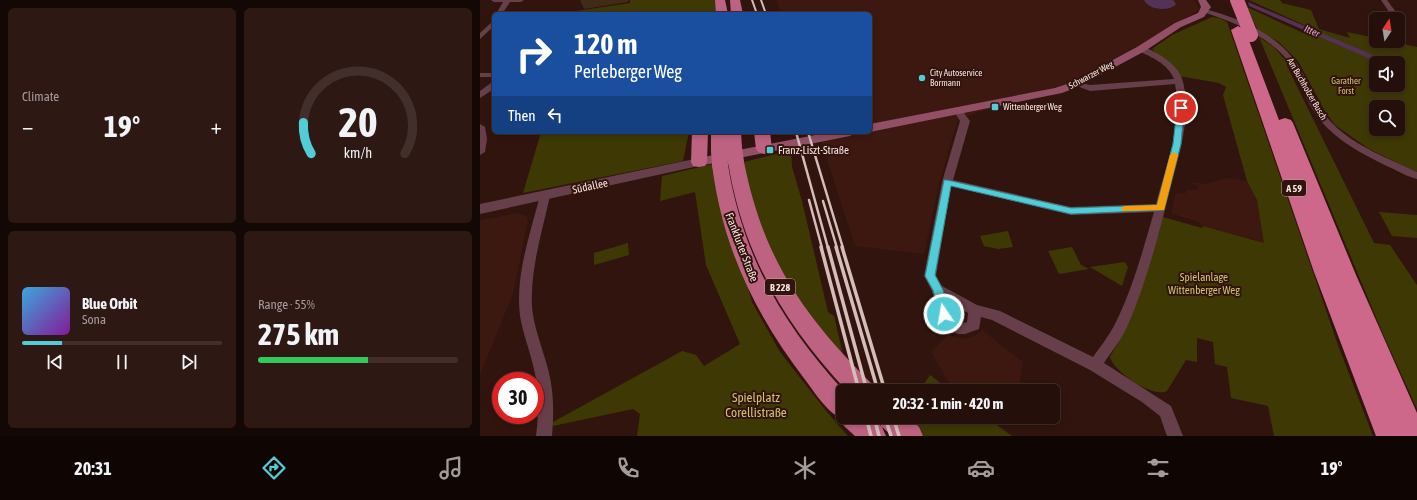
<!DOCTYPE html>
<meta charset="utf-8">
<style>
body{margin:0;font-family:"Asap Condensed",sans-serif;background:#2d1813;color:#f1f3f6;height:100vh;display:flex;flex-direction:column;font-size:15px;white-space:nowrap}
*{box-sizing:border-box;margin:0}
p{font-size:13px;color:#a39c9c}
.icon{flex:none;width:22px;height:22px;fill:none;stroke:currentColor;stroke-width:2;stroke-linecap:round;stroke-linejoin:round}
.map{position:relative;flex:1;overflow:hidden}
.side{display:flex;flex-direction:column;gap:8px;padding:8px;background:#140806;width:480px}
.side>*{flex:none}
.top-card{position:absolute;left:12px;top:12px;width:380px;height:122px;border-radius:6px;box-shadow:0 2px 6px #0003,0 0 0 1px #422f2b;background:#1a4fa0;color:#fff;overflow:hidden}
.needle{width:26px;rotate:12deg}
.fabs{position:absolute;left:889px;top:12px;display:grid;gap:8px}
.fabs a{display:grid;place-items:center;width:36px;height:36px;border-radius:6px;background:#250f0a;box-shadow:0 2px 6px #0003,0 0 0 1px #422f2b;font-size:20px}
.speed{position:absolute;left:12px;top:372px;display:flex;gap:8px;font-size:20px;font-weight:700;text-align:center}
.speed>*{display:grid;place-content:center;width:52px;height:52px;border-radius:50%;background:#250f0a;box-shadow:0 2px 6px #0003,0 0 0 1px #422f2b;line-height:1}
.speed .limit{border:6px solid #d22;background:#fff;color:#111}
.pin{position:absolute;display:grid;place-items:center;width:34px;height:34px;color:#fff;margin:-17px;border:2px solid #fff;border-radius:50%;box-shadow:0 1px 4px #0007}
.me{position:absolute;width:44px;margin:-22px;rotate:348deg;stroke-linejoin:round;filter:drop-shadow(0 0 3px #0008)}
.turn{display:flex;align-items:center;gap:14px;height:84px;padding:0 16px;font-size:18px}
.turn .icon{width:52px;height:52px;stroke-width:2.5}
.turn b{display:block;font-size:28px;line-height:34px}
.then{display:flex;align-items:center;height:38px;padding:0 16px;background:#0003;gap:8px;font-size:15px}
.big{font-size:30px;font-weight:700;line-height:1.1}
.side .tile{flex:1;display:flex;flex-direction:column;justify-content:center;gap:6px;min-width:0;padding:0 14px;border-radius:6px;background:#2d1813}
.side .dial{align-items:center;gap:0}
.dial svg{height:104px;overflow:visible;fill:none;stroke:#422f2b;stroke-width:7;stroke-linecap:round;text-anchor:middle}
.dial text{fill:#f1f3f6;stroke:none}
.song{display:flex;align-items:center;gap:12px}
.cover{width:48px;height:48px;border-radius:6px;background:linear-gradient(135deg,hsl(200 70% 55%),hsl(290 70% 35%))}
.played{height:4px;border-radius:2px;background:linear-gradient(90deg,#52ccd6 20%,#422f2b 20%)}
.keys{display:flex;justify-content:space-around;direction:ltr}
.heat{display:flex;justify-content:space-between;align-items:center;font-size:22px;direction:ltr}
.charge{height:6px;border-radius:3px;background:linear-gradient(90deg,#34c759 55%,#422f2b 0)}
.side .tiles{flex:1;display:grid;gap:8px;grid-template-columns:repeat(2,1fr)}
.trip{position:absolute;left:356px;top:384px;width:224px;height:40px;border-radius:6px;background:#250f0a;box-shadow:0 2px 6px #0003,0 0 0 1px #422f2b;font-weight:700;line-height:40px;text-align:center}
.tab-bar{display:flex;height:64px;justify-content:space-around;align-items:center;background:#0f0604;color:#a39c9c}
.tab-bar .icon{width:28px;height:28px}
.tab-bar .on{color:#52ccd6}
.tab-bar b{font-size:18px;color:#f1f3f6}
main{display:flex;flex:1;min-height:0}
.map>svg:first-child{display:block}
.built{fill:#3c1810}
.green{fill:#3e3805;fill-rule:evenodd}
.water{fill:#543255}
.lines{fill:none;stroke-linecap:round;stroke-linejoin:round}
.minor{fill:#673f4b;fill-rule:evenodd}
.tertiary{fill:#673f4b;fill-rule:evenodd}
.secondary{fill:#915065;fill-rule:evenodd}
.trunk{fill:#be6282;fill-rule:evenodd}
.motorway{fill:#cd688a;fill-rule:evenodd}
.rail-far2{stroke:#d5beb9;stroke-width:2}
.rail-far1{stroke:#d5beb9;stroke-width:2.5}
.rail{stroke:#d5beb9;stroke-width:3.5}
.trunk-bridge{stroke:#be6282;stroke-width:16}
.motorway-bridge{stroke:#cd688a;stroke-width:14}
.shaded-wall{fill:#422a19}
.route{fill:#52ccd6;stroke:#35858b}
.slow{fill:#f59e0b}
.poi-dot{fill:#52ccd6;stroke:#31140e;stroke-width:1.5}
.labels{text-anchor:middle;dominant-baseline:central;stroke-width:4;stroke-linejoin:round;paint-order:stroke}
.far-poi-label{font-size:9px;fill:#fae5e0;stroke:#31140e;text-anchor:start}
.far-street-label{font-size:9px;fill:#fae5e0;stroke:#31140e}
.far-park-label{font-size:9px;fill:#cec372;stroke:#31140e}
.far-water-label{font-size:10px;font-style:italic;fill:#e3a8e3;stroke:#31140e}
.shield{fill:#31140e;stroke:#bea6a1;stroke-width:1}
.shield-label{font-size:10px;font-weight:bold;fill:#fae5e0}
.poi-label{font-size:11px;fill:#fae5e0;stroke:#31140e;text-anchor:start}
.street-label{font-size:11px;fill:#fae5e0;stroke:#31140e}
.park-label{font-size:11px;fill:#cec372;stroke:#31140e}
.near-park-label{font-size:13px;fill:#cec372;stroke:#31140e}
</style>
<main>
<section class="side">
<div class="tiles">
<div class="tile"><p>Climate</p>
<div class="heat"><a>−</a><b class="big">19°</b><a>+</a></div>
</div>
<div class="tile dial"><svg viewBox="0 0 100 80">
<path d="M14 69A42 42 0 1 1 86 69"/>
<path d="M14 69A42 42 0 0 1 8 45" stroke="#52ccd6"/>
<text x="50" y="56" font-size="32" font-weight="700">20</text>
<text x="50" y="72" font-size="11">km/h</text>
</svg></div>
<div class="tile">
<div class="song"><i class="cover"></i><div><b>Blue Orbit</b><p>Sona</p></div></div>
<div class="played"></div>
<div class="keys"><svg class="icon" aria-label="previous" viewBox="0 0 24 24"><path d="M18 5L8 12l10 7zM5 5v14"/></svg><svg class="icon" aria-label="pause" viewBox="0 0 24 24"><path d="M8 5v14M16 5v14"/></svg><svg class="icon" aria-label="next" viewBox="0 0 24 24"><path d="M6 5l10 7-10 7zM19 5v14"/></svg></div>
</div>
<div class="tile"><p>Range · 55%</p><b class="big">275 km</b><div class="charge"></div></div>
</div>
</section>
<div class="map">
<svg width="937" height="436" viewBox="0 0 937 436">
<rect width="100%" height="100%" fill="#31140e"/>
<path class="built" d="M296 0H714L720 9 658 48 584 86 478 119 460 181 444 254 375 246 338 132H390V14H302Z
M748 178 767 181 777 200 785 243 723 226 716 221 693 214 691 212 696 193 703 194 706 193V190L718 189V185L711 184 712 182 725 184Z
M38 213 46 216 48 221 33 294 0 375V220Z
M502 330 543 362 539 388 536 391H474L451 352 468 335 483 339 493 337Z"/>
<path class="green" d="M150 0H236L237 14H96V11L150 3Z
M769 0H800L802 3 831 10 839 29 870 38 867 32 896 38V41H910L937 47V172L889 149 855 125 846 113 818 61 799 42 778 31 767 7 823 33 835 30ZM896 63H918V85H896ZM896 107H918V129H896Z
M732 17 739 18 747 22 858 345 893 436H794L788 406 751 398 747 367 735 364 733 342 717 338V362L706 360 687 391C672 398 634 372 630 357 657 312 669 267 683 217L722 228 723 226 784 243 777 200 767 181 743 95 746 87 739 83 699 76 672 49 692 35Z
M779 37 794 47 807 62V66L894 243 910 245 937 285V409L903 334Z
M61 132H209L203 161 43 193Z
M311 150 312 167 322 201 348 312 354 316 364 359C326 318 291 263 273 210 268 195 266 177 264 162Z
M233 164 272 302 300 352 347 412 368 436H157L160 414 153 409 73 426V422L202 351 216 355 224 366 260 344 226 265 215 192 180 201 182 176Z
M899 212 937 215V238L912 236Z
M528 231 533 247 518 249 504 246 500 236Z
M148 243 149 255 114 265V253Z
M592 247 601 265 609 269 579 274 568 251Z
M645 262 648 267 642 286 610 267Z
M450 375 471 391H439Z
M425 417H506L532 436H444Z"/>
<path class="water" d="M664 0H693L696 4C690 12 668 10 664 0Z
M768 2 912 63H900L886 57 769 6Z"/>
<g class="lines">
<path class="minor" d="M11 0H44L41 2H30L22 14H16L23 2H14Z
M901 0H907L921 19 920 20 914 19Z
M725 9C762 19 803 36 822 72 832 90 838 109 853 124 876 147 908 158 937 172V179C928 177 918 171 909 167 878 152 847 136 830 105 821 88 816 68 802 54 781 33 751 21 723 12L722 11Z
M14 20V26L0 39V33Z
M658 47C666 46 677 53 683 57 692 63 701 72 703 82 712 117 699 153 691 186 679 233 667 282 647 327 641 340 632 351 624 363L691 406 703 436H687L680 416 662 402 610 370 512 320 501 317 499 329 485 334H478L468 329 458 312 452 291 444 276 462 182 480 121 474 111 475 109H481L490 121 473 180 591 207 676 204C686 166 703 124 695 84L610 91 592 84 596 82 610 85 694 79C688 64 672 57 658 51ZM471 186 591 215 674 212C663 250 652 291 634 326 628 337 620 347 613 357L520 311 497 305 462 286 456 276ZM467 301 488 313 487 322C474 326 470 311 467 301Z
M0 73H14V77H0Z
M11 83H14V89L0 98V91Z
M0 124 5 127 7 139 5 152 0 155Z
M65 192 70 196C62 232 50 270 52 307 54 329 63 349 68 369 74 391 74 413 72 436H56C59 413 59 391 54 369 50 351 43 334 40 316 35 276 50 234 60 196Z"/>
<path class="tertiary" d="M219 158 223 159 225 162 223 165 0 214V204Z"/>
<path class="secondary" d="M718 0H726L731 7 724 17 701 27 665 51 598 87 582 93 390 132V124L575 88 590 83 657 47 695 23 718 13 721 7Z
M350 132H376L370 136 219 166 214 165 212 162 214 159 219 158Z"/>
<path class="trunk" d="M235 0H245L248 14H236Z
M250 0H260L263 14H251Z
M212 132H228L227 162 225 166 219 167 213 166 211 162Z
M231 132H261L262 148 260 151 254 153 247 149 245 155 239 156 233 155 231 151Z
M274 132H290L292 149 290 152 284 154 278 152 276 149Z
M256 157 262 158 264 162C283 258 323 315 391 383L395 391H367C304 324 263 254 248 162L250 158Z
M240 160 246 161 248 165C263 257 302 323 364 391H363V417H391L402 427 406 436H375L364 426 361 418C347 412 335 393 326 381 275 314 243 249 232 165L234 161Z
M398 417H428L439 427 443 436H412L401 426Z"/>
<path class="motorway" d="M758 26 765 30 799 120 805 118 811 120 813 123 876 275 937 413V436H896L834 272 751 30Z"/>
<path class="rail-far2" d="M272 0 277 14
M281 0 286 14"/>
<path class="rail-far1" d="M316 132 348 248
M328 132 363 248
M329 200 342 248
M343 201 357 248"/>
<path class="rail" d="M341 247 379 391
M348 247 387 391
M356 247 398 391
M362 247 405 391
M386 417 391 436
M394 417 399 436
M405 417 411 436
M413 417 419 436"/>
<path class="trunk-bridge" d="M254 148 256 162
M239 151 240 165"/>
<path class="motorway-bridge" d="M757 0 771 35"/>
</g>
<path class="shaded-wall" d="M100 0H149L148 2 104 9Z"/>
<path class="route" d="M701 105 704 108 701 144 684 210 591 214 471 186 455 275 463 290 469 314 467 317H460L453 290 445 276 464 180H467L591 208 677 205 693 144 697 108Z"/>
<path class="slow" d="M694 152 698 155 684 210 642 211V207L645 206 677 205 690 155Z"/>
<g class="poi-dot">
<circle cx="442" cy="78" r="4"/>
<rect x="511" y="103" width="8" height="8" rx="2"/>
<rect x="286" y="146" width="8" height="8" rx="2"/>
</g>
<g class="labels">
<g class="far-poi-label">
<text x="450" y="73">City Autoservice<tspan x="450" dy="10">Bormann</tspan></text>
<text x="523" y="107">Wittenberger Weg</text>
</g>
<g class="far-street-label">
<text transform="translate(611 75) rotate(-28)">Schwarzer Weg</text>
<text transform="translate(827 89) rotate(60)">Am Buchholzer Busch</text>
</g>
<g class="far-park-label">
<text x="866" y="81">Garather<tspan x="866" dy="10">Forst</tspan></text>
</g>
<g class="far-water-label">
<text transform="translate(832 31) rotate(24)">Itter</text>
</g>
<g class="shield">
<rect x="802" y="180" width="24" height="16" rx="3"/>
<rect x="285" y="279" width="30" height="16" rx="3"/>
</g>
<g class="shield-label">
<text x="814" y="188">A 59</text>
<text x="300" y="287">B 228</text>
</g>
<g class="poi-label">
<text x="298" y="150">Franz-Liszt-Straße</text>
</g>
<g class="street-label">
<text transform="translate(110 186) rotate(-12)">Südallee</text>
<text transform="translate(262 247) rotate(69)">Frankfurter Straße</text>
</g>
<g class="park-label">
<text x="724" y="277">Spielanlage<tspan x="724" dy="13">Wittenberger Weg</tspan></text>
</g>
<g class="near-park-label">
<text x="276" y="397">Spielplatz<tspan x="276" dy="15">Corellistraße</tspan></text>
</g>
</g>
</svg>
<div class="fabs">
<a><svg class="needle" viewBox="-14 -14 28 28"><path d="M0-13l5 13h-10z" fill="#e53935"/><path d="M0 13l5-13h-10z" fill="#a39c9c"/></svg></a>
<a><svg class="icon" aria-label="sound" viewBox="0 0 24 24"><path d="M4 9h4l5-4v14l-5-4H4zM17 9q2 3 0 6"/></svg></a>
<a><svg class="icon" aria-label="search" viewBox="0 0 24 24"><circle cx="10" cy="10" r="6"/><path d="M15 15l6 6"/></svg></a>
</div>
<div class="speed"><div class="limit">30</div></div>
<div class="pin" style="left:701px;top:108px;background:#d93025"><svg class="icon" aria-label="arrive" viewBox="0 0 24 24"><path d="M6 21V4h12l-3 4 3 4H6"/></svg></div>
<svg class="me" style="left:464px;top:314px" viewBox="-20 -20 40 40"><circle r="17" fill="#52ccd6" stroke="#fff" stroke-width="3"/><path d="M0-11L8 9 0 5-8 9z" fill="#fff"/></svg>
<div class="trip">20:32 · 1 min · 420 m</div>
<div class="top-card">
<div class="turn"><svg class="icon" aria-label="right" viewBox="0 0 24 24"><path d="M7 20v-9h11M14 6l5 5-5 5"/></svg><div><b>120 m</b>Perleberger Weg</div></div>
<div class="then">Then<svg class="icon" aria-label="left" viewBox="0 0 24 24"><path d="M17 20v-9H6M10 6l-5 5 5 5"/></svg></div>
</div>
</div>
</main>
<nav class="tab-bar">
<b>20:31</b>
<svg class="icon on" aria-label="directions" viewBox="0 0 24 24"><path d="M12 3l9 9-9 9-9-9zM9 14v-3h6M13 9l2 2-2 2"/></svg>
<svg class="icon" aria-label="music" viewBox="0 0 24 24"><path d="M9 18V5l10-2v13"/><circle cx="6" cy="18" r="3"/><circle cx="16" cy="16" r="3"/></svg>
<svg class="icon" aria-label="phone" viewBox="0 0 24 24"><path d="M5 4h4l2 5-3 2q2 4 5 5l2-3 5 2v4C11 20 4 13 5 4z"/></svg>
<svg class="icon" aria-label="climate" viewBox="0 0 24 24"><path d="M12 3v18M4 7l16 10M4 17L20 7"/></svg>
<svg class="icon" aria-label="car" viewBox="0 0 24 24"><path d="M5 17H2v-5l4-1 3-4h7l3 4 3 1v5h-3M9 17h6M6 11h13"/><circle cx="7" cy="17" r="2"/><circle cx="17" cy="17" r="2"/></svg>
<svg class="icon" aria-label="filters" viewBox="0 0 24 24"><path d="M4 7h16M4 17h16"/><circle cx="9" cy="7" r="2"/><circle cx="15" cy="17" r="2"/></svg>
<b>19°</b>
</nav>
